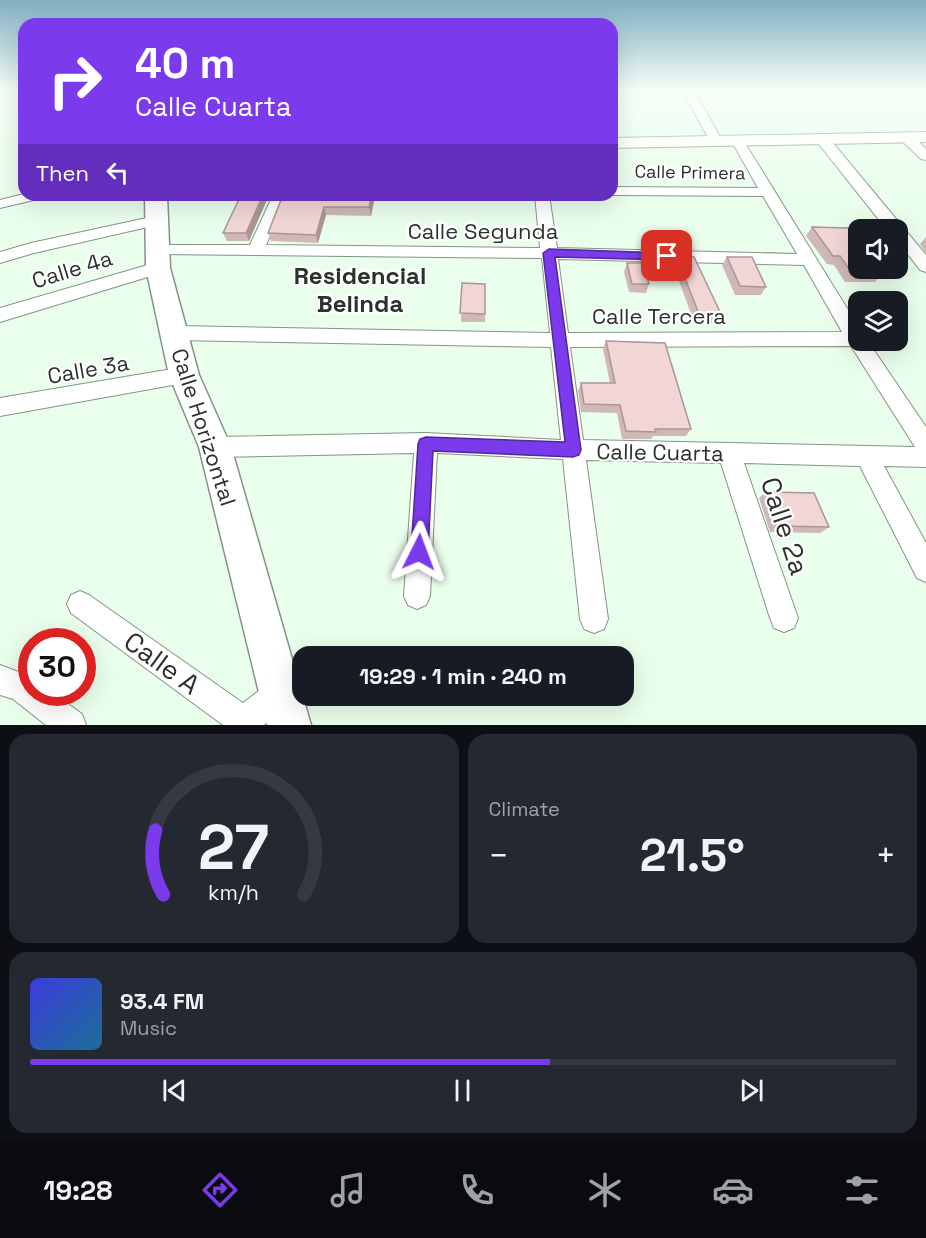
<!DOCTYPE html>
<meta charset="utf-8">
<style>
body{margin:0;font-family:"Space Grotesk",sans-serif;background:#242831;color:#f1f3f6;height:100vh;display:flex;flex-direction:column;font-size:22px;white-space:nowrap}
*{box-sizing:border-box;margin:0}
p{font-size:20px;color:#9ea1a6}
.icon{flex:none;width:33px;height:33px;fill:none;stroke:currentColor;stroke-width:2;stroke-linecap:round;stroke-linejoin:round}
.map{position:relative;height:725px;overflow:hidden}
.panel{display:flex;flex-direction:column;gap:9px;padding:9px;background:#0d0f14;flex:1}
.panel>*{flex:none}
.hud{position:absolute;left:18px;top:18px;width:600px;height:183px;border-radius:18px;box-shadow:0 6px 24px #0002;background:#7c3aed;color:#fff;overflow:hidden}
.tools{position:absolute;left:848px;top:219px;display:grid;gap:12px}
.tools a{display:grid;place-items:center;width:60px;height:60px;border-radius:12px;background:#171b24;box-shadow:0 6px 24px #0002;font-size:30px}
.speed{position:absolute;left:18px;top:628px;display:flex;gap:12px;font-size:30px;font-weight:700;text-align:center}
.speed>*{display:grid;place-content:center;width:78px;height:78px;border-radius:50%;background:#171b24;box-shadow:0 6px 24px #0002;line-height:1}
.speed .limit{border:9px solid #d22;background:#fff;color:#111}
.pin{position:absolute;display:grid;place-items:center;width:51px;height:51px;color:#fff;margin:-26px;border-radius:12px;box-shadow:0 3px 9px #0006}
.me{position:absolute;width:66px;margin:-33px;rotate:3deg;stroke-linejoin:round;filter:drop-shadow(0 0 4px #0008)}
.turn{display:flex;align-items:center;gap:21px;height:126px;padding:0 18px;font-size:27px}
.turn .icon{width:78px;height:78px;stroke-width:2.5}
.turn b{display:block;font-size:42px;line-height:51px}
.then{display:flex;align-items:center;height:57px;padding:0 18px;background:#0003;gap:12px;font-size:22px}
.big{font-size:45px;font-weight:700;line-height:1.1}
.panel .tile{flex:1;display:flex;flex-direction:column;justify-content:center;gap:9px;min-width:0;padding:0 21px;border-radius:18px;background:#242831}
.panel .dial{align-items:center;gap:0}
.dial svg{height:156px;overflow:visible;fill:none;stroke:#363941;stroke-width:7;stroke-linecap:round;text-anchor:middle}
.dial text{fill:#f1f3f6;stroke:none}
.song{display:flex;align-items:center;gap:18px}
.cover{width:72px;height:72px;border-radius:9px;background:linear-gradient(135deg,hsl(240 70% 55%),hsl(200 70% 35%))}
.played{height:6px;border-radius:3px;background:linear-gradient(90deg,#7c3aed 60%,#363941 60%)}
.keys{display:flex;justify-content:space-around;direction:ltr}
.heat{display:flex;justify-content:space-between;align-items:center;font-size:33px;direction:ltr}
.panel .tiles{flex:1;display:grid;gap:9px;grid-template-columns:1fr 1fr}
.tile:last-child{grid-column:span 2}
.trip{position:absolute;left:292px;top:646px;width:342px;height:60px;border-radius:18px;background:#171b24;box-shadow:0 6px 24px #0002;font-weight:700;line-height:60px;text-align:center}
.menu{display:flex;height:96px;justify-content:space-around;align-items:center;background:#090b0e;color:#9ea1a6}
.menu .icon{width:42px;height:42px}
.menu .on{color:#7c3aed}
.menu b{font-size:27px;color:#f1f3f6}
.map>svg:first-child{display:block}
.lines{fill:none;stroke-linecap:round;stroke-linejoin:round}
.minor-casing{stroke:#839484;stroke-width:2}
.tertiary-casing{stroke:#839484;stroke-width:2}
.secondary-casing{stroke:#839484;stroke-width:3}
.minor{fill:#fff;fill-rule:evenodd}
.tertiary{fill:#fff;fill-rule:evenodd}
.secondary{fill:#fff;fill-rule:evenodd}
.wall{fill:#cfb8b7}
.shaded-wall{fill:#a99695}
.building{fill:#f1d6d5;stroke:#a99695;stroke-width:1.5}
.route{fill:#7c3aed;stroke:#51269a;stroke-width:1.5}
.labels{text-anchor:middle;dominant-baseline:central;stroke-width:4.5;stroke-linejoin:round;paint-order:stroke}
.far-street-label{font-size:18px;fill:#2a322b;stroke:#fff}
.street-label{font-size:22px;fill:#2a322b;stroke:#fff}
.neighbourhood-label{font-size:24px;font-weight:bold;fill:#2a322b;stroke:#fff}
.near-street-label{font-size:27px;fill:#2a322b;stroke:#fff}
</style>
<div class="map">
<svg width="926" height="725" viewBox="0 0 926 725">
<rect width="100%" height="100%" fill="#eafeec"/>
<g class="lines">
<g class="minor-casing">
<path id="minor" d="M612 92H618L616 97 612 98Z
M683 92H695L722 140 721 143H711Z
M907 134 912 135 926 149V160L921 159 902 141 901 138Z
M737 136 743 140 858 326V340H867L926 427V467L884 466 926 543V582L917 578 860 466 744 463 798 618 794 628 784 632 774 628 770 618 721 463 586 460 608 619 604 629 594 633 584 629 580 619 563 459 437 453 430 596 426 605 417 609 408 605 404 596 414 453 215 457 207 454 204 447 207 440 215 437 426 433 561 440 551 347 174 340 167 338 165 333 167 328 174 326 550 333 542 258 156 254 150 253 148 249 150 245H250L273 195H287L266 245 540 248 535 195H549L557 248 797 254 763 196 611 195 612 187 758 188 731 140ZM558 259 804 265 842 332 568 333ZM851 346 915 447 583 440 570 347Z
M823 136 828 137 926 255V272L920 270 897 240V230H887L818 143 817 140 818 137Z
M24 194 44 195 42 198 0 208V200Z
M156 216 164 221 161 224 34 253 0 263V252L31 243Z
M158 262 164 264 166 268 164 272 0 322V308Z
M184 367 191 369 194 375 191 381 184 383 0 416V398Z
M80 591 89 595 243 703 269 683 279 678 289 683 294 693 289 703 264 725H223L71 613 67 604 71 595Z
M0 665 32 677V693H53L82 714 86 725H46L13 699 0 695Z"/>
</g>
<g class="tertiary-casing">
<path id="tertiary" d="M926 132V142L612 148V138Z"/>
</g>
<g class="secondary-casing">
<path id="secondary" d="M145 195H167L170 268 199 375 231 447 311 725H267L199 447 169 375 146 268Z"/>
</g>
<use href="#minor" class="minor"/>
<use href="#tertiary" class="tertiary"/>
<use href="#secondary" class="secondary"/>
</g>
<path class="wall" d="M241 195H269L249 241H227L223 233Z
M283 195H375V196L371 216 326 215 318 243 271 241 268 233Z
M812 227 883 274 875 282H845L834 265 827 264 806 236Z
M926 237V253L920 244Z
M674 256 721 314 716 323 694 322 679 281H676L670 265Z
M727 257 766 287 761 295H735L722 265Z
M627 263 649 284 646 293 629 292 624 272Z
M462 283 485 314V322H461Z
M606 341 691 429 686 436H653L651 439H622L617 413 581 412 578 391 581 383H610L603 349Z
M766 492 829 527 820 533 770 532 759 498Z"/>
<path class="shaded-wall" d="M263 195H269L249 241 246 233Z
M372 195H375V196L371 216 369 207Z
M324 207 326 215 318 243 316 235Z"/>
<path class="building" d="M241 195H263L246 233H223Z
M283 195H372L369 207H324L316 235 268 233Z
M812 227 848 228 858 241V268H879L883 274 852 273 840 256H833Z
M674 256 694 257 721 314H699L683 273H680Z
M727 257H752L766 287 740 286Z
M627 263H643L649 284H632Z
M462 283 485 284V314L460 313Z
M606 341 665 343 691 429H655L656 432 626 431 620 405 584 404 581 383H615Z
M766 492 814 493 829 527 778 526Z"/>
<linearGradient id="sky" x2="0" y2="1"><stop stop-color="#81aec2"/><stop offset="0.47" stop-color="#f6fff6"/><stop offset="1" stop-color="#f6fff6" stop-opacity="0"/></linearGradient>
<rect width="926" height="194" fill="url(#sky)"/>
<path class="route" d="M549 249 667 253 673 256 667 260 555 257 581 450 579 455 573 457 433 451 428 552 426 559 419 561 413 559 411 552 418 444 420 439 426 437 565 442 543 253Z"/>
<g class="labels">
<g class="far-street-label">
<text transform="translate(690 172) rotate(1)">Calle Primera</text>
</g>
<g class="street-label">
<text x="483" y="231">Calle Segunda</text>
<text transform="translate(72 269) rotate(-17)">Calle 4a</text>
<text x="659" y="316">Calle Tercera</text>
<text transform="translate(88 369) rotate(-10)">Calle 3a</text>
<text transform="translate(204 427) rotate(72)">Calle Horizontal</text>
<text transform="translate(660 452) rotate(1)">Calle Cuarta</text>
</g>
<g class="neighbourhood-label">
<text x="360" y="275">Residencial<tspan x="360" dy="28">Belinda</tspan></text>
</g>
<g class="near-street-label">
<text transform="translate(785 526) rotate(72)">Calle 2a</text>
<text transform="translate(162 663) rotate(36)">Calle A</text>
</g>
</g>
</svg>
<div class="tools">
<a><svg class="icon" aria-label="sound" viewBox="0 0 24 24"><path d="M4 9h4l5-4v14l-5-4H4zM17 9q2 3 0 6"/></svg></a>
<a><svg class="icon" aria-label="layers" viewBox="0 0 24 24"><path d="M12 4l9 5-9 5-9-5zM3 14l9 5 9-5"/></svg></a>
</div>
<div class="speed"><div class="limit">30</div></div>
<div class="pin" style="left:667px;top:256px;background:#d93025"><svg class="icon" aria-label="arrive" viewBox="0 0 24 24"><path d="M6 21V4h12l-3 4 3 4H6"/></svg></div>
<svg class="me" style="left:419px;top:552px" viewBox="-20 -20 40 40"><path d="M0-17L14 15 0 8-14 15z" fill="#7c3aed" stroke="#fff" stroke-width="4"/></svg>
<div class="trip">19:29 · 1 min · 240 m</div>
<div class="hud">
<div class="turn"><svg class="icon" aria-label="right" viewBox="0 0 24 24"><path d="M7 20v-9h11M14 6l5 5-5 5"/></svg><div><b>40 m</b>Calle Cuarta</div></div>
<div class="then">Then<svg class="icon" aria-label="left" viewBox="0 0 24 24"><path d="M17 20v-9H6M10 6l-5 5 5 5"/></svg></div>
</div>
</div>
<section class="panel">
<div class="tiles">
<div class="tile dial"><svg viewBox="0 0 100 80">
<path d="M14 69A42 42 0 1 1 86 69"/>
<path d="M14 69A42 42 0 0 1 10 36" stroke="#7c3aed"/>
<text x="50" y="56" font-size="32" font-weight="700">27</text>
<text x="50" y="72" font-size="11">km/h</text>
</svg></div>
<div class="tile"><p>Climate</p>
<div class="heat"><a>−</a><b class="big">21.5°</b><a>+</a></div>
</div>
<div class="tile">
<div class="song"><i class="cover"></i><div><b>93.4 FM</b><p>Music</p></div></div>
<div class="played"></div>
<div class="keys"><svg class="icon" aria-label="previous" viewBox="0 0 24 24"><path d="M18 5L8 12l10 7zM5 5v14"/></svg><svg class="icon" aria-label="pause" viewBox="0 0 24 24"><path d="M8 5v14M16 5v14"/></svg><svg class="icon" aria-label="next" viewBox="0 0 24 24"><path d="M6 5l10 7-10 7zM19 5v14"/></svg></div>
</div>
</div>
</section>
<nav class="menu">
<b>19:28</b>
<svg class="icon on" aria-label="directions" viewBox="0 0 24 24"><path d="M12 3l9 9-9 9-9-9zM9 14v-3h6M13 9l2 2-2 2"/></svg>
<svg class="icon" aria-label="music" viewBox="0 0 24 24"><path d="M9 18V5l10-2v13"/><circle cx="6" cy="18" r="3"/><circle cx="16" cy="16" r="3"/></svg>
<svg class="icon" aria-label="phone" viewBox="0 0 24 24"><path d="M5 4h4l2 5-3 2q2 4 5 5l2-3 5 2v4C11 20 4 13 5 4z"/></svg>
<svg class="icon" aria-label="climate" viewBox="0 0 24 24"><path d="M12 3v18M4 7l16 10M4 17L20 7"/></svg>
<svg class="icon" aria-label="car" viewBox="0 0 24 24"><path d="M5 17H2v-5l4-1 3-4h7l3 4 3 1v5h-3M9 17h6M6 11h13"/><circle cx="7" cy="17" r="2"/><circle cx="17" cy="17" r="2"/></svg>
<svg class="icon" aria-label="filters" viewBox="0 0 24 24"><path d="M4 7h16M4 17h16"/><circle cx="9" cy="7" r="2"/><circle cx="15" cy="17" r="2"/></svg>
</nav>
